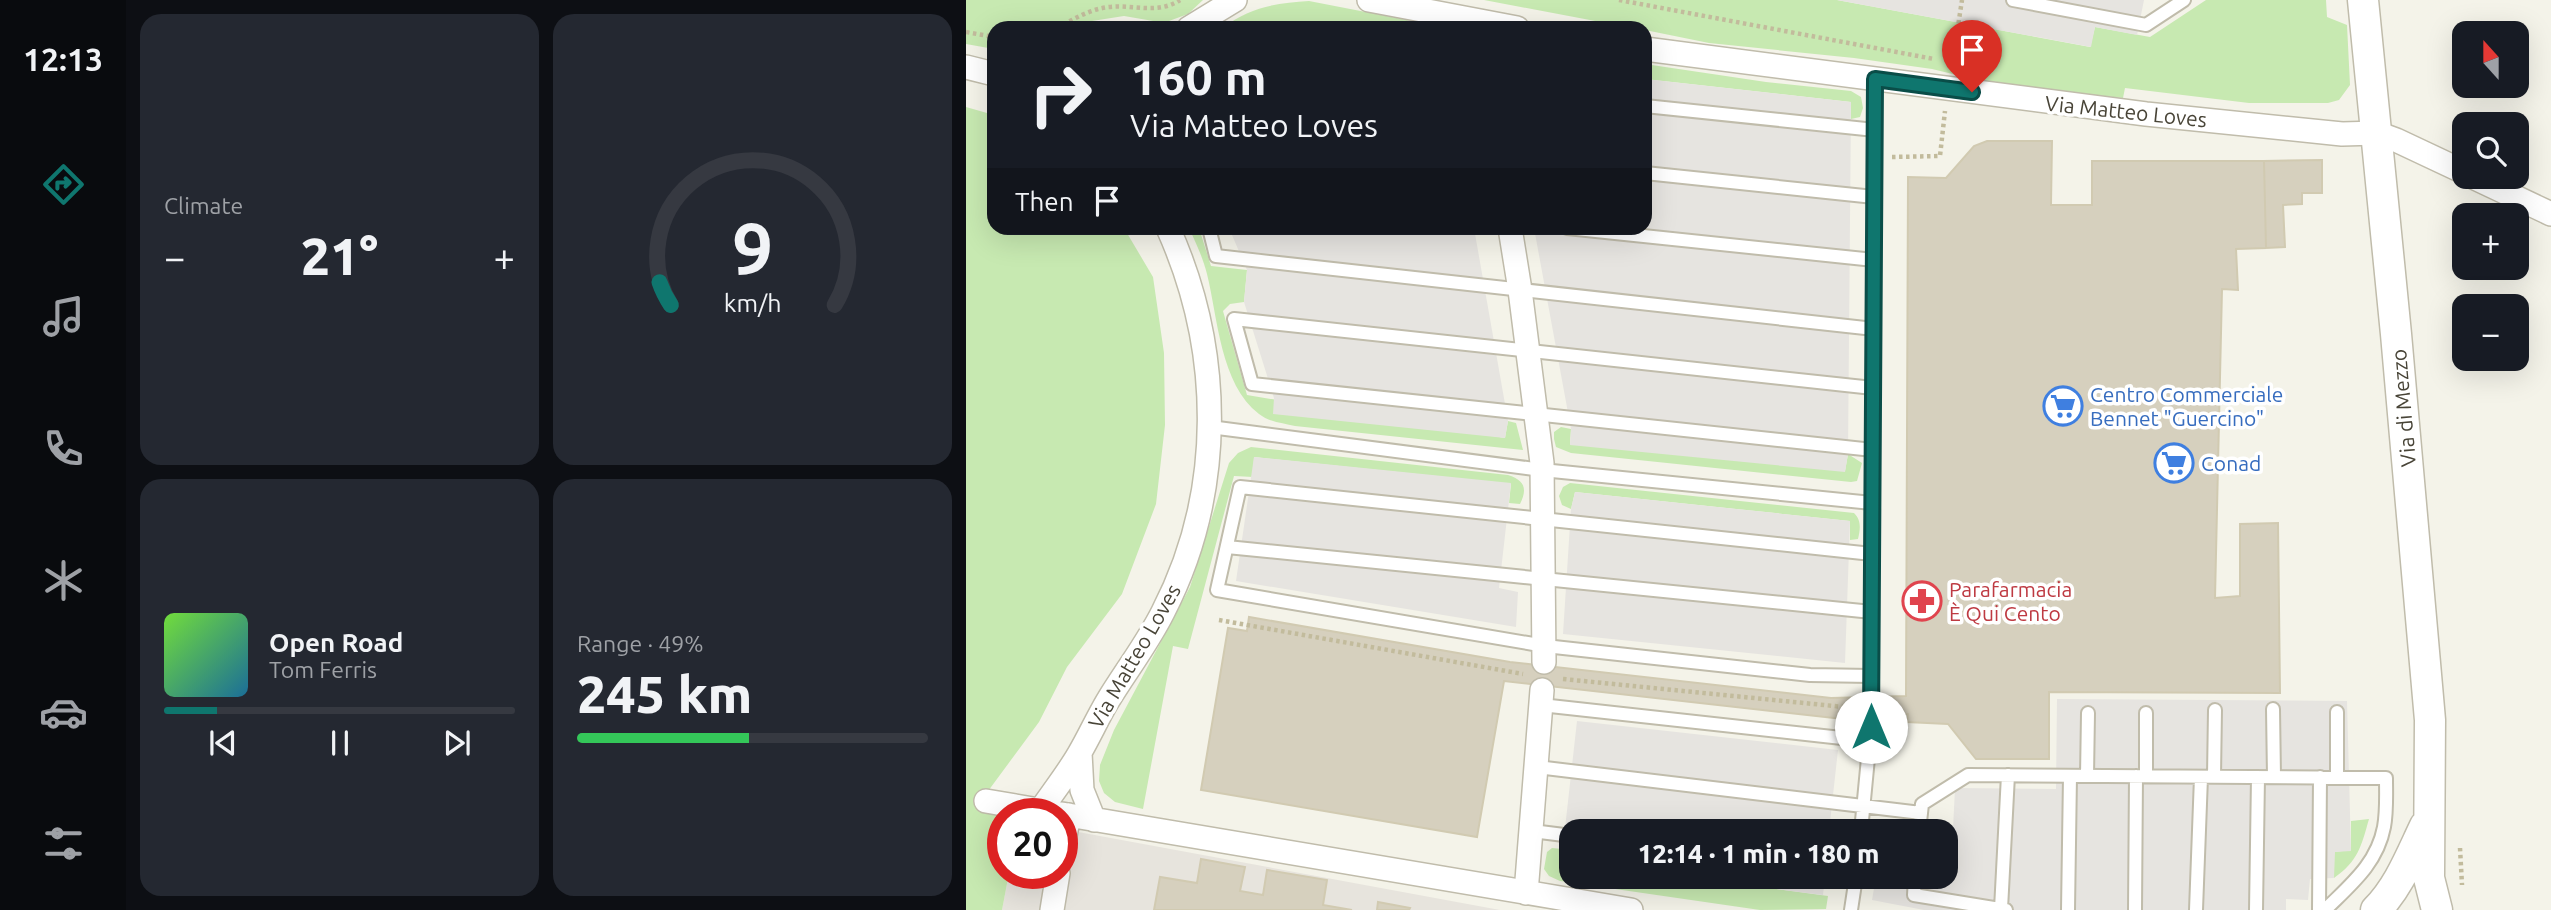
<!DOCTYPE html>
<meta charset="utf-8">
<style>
body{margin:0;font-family:Ubuntu,sans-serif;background:#242831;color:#f1f3f6;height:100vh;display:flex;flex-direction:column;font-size:26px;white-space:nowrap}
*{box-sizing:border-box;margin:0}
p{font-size:23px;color:#9ea1a6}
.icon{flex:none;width:38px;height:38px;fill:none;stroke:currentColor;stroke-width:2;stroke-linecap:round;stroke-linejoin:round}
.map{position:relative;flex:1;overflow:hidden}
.details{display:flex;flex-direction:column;gap:14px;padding:14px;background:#0d0f14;width:840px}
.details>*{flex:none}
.banner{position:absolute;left:21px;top:21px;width:665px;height:214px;border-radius:21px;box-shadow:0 7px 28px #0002;background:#171b24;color:#f1f3f6;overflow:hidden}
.needle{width:46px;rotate:339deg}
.tools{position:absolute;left:1486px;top:21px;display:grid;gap:14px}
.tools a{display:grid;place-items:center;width:77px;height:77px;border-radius:14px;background:#171b24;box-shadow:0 7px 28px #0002;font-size:35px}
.speed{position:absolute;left:21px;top:798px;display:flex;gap:14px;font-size:35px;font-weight:700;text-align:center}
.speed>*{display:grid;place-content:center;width:91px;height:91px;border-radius:50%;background:#171b24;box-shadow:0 7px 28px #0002;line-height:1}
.speed .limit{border:10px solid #d22;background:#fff;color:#111}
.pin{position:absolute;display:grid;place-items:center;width:60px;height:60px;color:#fff;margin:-72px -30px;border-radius:50% 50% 50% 0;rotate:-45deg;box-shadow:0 0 7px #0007}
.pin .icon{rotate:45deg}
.me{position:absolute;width:77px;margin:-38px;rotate:0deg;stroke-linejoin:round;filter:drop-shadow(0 0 5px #0008)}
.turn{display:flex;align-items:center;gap:24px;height:147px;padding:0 28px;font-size:32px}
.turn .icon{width:91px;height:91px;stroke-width:2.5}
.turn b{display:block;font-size:49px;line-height:60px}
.then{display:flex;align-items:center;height:66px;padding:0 28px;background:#0003;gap:14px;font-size:26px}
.big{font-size:52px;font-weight:800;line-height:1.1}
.details .card{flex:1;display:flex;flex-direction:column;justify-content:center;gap:10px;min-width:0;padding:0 24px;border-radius:21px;background:#242831}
.details .dial{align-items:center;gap:0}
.dial svg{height:182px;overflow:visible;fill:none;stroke:#363941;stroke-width:7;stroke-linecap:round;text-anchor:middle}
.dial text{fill:#f1f3f6;stroke:none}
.song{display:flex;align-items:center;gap:21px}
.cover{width:84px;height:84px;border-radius:10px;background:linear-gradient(135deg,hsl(100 70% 55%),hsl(200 70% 35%))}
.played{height:7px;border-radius:4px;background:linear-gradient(90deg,#0f766e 15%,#363941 15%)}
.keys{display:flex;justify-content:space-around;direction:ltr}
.heat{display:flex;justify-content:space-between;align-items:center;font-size:38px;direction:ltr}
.charge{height:10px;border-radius:5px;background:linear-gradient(90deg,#34c759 49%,#363941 0)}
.details .tiles{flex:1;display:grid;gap:14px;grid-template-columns:repeat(2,1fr)}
.trip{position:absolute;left:593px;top:819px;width:399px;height:70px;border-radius:21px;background:#171b24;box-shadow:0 7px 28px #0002;font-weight:800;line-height:70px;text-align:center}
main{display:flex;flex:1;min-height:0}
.menu{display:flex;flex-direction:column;width:126px;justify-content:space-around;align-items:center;background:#090b0e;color:#9ea1a6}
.menu .icon{width:49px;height:49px}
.menu .current{color:#0f766e}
.menu b{font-size:32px;color:#f1f3f6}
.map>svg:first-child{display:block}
.industrial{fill:#e7e4dd}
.green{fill:#c7e9b1}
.parking{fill:#e6e4e0}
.building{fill:#d6d0be;stroke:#d1cab1;stroke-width:2}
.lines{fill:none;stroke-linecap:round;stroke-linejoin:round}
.service-casing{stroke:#c0bcab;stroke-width:16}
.minor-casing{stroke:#c0bcab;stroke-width:26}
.tertiary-casing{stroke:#c0bcab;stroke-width:33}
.path{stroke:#c2bb9c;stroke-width:4.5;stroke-dasharray:3.5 3.5;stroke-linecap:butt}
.service{stroke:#fff;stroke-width:12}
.minor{stroke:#fff;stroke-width:23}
.tertiary{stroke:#fff;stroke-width:30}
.route-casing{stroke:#0a4d48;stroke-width:18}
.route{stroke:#0f766e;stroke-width:12}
.labels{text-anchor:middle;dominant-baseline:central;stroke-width:7;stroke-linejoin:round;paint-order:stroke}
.street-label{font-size:21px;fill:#484437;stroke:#fff}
.shop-label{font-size:21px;fill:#366cbe;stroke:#fff;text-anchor:start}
.health-label{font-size:21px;fill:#be3a42;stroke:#fff;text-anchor:start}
</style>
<main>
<nav class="menu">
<b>12:13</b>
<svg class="icon current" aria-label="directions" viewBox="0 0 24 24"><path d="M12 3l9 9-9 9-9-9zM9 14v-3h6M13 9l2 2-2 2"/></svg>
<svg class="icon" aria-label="music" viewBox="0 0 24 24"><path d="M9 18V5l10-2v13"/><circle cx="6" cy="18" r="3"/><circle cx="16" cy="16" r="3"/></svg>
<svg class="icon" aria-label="phone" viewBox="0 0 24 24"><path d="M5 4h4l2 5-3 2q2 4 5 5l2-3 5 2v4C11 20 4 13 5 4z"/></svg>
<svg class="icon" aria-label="climate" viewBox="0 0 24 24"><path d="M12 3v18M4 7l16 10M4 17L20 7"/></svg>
<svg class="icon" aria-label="car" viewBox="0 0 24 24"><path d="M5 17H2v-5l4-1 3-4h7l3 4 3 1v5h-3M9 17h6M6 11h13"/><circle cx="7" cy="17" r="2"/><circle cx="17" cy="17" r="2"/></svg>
<svg class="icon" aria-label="filters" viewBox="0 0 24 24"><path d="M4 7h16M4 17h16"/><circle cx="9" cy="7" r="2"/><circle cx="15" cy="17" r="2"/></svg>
</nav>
<section class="details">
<div class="tiles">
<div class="card"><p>Climate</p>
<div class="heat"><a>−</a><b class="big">21°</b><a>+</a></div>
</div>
<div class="card dial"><svg viewBox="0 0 100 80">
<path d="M14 69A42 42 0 1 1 86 69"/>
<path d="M14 69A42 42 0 0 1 9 59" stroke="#0f766e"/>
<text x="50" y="56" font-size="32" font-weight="700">9</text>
<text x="50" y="72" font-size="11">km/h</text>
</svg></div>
<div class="card">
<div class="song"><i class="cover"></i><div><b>Open Road</b><p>Tom Ferris</p></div></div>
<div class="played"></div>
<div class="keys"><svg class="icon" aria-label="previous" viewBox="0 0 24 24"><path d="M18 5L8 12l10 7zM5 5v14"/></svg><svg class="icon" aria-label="pause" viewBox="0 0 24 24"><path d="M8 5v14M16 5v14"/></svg><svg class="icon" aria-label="next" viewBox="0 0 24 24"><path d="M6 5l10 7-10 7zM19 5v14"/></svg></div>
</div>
<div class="card"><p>Range · 49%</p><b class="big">245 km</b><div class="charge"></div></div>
</div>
</section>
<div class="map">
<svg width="1585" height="910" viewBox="0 0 1585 910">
<rect width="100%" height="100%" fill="#f4f3e9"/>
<path class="industrial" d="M96 829 534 910H36L43 873H96Z"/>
<path class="green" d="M0 0H237L222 14 203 21 193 22 158 16 126 21 114 28H28V49L0 44Z
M518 0H871L1124 47 1129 27 1184 37 1240 0H1360L1361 17 1381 25 1384 85 1373 100 1362 103H1283L1159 88 1157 98 1032 85 966 69 888 58 743 43 679 30V28H666Z
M343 1 482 28H257C283 7 311 3 343 1Z
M679 64 800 82 885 91 895 97 897 108 894 117 885 119V102L679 79Z
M0 107 28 115V228H158L187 277 198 353 199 425 190 504 156 594 101 667 73 722 14 802 37 814V873H43L36 910H0Z
M223 228H233L245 266 281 270 278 302 264 304 257 311 281 395 539 438 542 421 550 423 557 450 329 426C317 423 303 422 293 414 254 384 252 318 241 274 237 258 230 243 223 228Z
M595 427 605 429 604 444 879 471 882 454 896 463 891 481 885 482 605 453 590 447 588 439V432Z
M285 447 542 475C558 480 562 488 554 504L543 503 545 484 288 457 287 477 268 476 222 649 207 646 177 809 149 802 138 793 133 781 134 765 148 730 224 587 263 463 272 453Z
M604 483 888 513C896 521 894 530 892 539L884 540V521L609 492 605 509 596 505 593 496 597 487Z
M1403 819C1395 847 1392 861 1368 878V852L1385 850V821Z
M586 848 596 849 595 864 605 866 606 877H789V886L862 896 860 909 794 910 594 881 583 876 578 869 581 852Z"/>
<path class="parking" d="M871 0H1178L1171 35 1129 27 1125 47Z
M679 79 885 102 882 454 879 472 604 445 605 429 568 228H679Z
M263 228H508L542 421 539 438 307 414 308 398 278 302 281 270Z
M288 457 545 483 533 588 552 592 550 627 270 581Z
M609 492 884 521 879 663 597 634 605 509Z
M1091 699 1381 701 1385 851 1369 852 1368 878 1344 879 1342 900 1320 899V910H958L906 900 910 877H980V850H986L989 788 1090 789Z
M611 721 872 750 863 831H606L605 866 595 864Z
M789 877H859L857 895 788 886Z"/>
<path class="building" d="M1021 141H1086L1085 205H1126V161H1298L1300 248 1270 249 1272 290 1256 289 1249 598 1274 596V524L1312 523 1314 693 1083 692V759H1010L982 724 941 722 942 714 868 718 538 681 511 837 235 790 262 628 281 631 283 617 544 662 865 698 940 696 942 177 980 178 1008 146Z
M1356 160V193H1336V204L1317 205 1319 247 1300 248 1298 161Z
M235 859 279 867 274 891 297 895 301 870 361 880 357 905 386 910H188L194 877 231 883Z
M412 902 444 908 443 910H411Z"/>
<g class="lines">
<g class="service-casing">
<path id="service" d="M1047 0 1180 25 1218 0
M679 106 909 130
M679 173 908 197
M243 228 250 256 908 329
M601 228 908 260
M244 427 576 470 906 503
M907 450 286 384 268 319 907 388
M261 547 906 612
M905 676 844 675 579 646 251 590 274 487 906 554
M575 705 903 741
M1307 709 1308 777
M1371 712V777
M1180 713V776
M571 767 955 813
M1121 776 1122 713
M1248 776 1249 710
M566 831 606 836
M895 831 905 727 909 79
M953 831 956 804 1002 775 1420 778C1420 794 1421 811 1418 827 1411 864 1384 885 1359 910
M949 877 948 895 1040 910
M1035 909 1042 775
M885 910 890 877
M1102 910 1104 776
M1169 910 1170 776
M1230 910 1235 777
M1290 910 1292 777
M1353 910 1354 777"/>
</g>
<g class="minor-casing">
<path id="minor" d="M403 0 551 28
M223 28 269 0
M679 49 1180 114 1376 134 1411 133 1430 140 1498 172
M0 67 28 74
M1507 177 1585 214
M544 228 554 290 576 463 578 662
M114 753 116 790 128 820
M20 801 90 813
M74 811C87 792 102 773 113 754 123 737 131 719 141 702 159 672 181 644 197 612 259 492 257 350 202 228
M96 814 665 910
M96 851 103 815
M560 893 576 690
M86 910 92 873"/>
</g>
<g class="tertiary-casing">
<path id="tertiary" d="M1397 0 1430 334 1464 720 1463 878 1471 910
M1410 910C1433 887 1445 855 1459 826"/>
</g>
<path class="path" d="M653 0 968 59
M91 28C108 19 124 9 143 7 168 4 191 15 214 0
M0 32 28 37
M986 65 996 0
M926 157 974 156 979 111
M253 620 557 674
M597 679 888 708
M1494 848 1496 885"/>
<use href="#service" class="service"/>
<use href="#minor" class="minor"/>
<use href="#tertiary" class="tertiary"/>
</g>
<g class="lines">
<g class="route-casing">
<path id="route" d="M905 727 909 79 1006 92"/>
</g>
<use href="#route" class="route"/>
</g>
<defs>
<g id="supermarket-ring" transform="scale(2.0125)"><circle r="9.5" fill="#fff" stroke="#3f7fe0" stroke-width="1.5"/><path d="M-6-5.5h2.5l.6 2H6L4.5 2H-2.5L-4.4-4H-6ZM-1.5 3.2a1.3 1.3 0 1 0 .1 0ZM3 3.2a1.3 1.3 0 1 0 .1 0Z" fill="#3f7fe0"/></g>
<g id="pharmacy-ring" transform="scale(2.0125)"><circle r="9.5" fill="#fff" stroke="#e0444e" stroke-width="1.5"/><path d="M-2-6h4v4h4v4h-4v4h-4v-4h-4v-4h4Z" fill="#e0444e"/></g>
</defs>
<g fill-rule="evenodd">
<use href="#supermarket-ring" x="1097" y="406"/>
<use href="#supermarket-ring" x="1208" y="463"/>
<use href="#pharmacy-ring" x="956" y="601"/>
</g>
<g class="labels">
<g class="street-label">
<text transform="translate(1160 111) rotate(6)">Via Matteo Loves</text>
<text transform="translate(1437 408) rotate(-95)">Via di Mezzo</text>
<text transform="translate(168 656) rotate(-60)">Via Matteo Loves</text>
</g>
<g class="shop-label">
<text x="1124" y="394">Centro Commerciale<tspan x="1124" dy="24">Bennet "Guercino"</tspan></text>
<text x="1235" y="463">Conad</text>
</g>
<g class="health-label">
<text x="983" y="589">Parafarmacia<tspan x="983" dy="24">È Qui Cento</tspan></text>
</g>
</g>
</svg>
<div class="tools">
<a><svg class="needle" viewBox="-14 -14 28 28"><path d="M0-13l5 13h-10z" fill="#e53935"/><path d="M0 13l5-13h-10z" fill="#9ea1a6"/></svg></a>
<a><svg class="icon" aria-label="search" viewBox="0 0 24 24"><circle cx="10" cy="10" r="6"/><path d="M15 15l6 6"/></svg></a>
<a>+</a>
<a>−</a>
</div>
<div class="speed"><div class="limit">20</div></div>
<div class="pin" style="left:1006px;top:92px;background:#d93025"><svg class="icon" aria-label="arrive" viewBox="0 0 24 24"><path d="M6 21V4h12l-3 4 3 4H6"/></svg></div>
<svg class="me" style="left:905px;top:727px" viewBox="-20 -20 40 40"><circle r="19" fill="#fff"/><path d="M0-13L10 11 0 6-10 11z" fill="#0f766e"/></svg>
<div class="trip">12:14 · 1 min · 180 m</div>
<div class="banner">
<div class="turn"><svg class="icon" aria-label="right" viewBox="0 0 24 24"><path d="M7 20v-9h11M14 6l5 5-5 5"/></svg><div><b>160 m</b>Via Matteo Loves</div></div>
<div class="then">Then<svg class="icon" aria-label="arrive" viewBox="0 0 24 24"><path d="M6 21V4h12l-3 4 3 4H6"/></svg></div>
</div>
</div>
</main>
